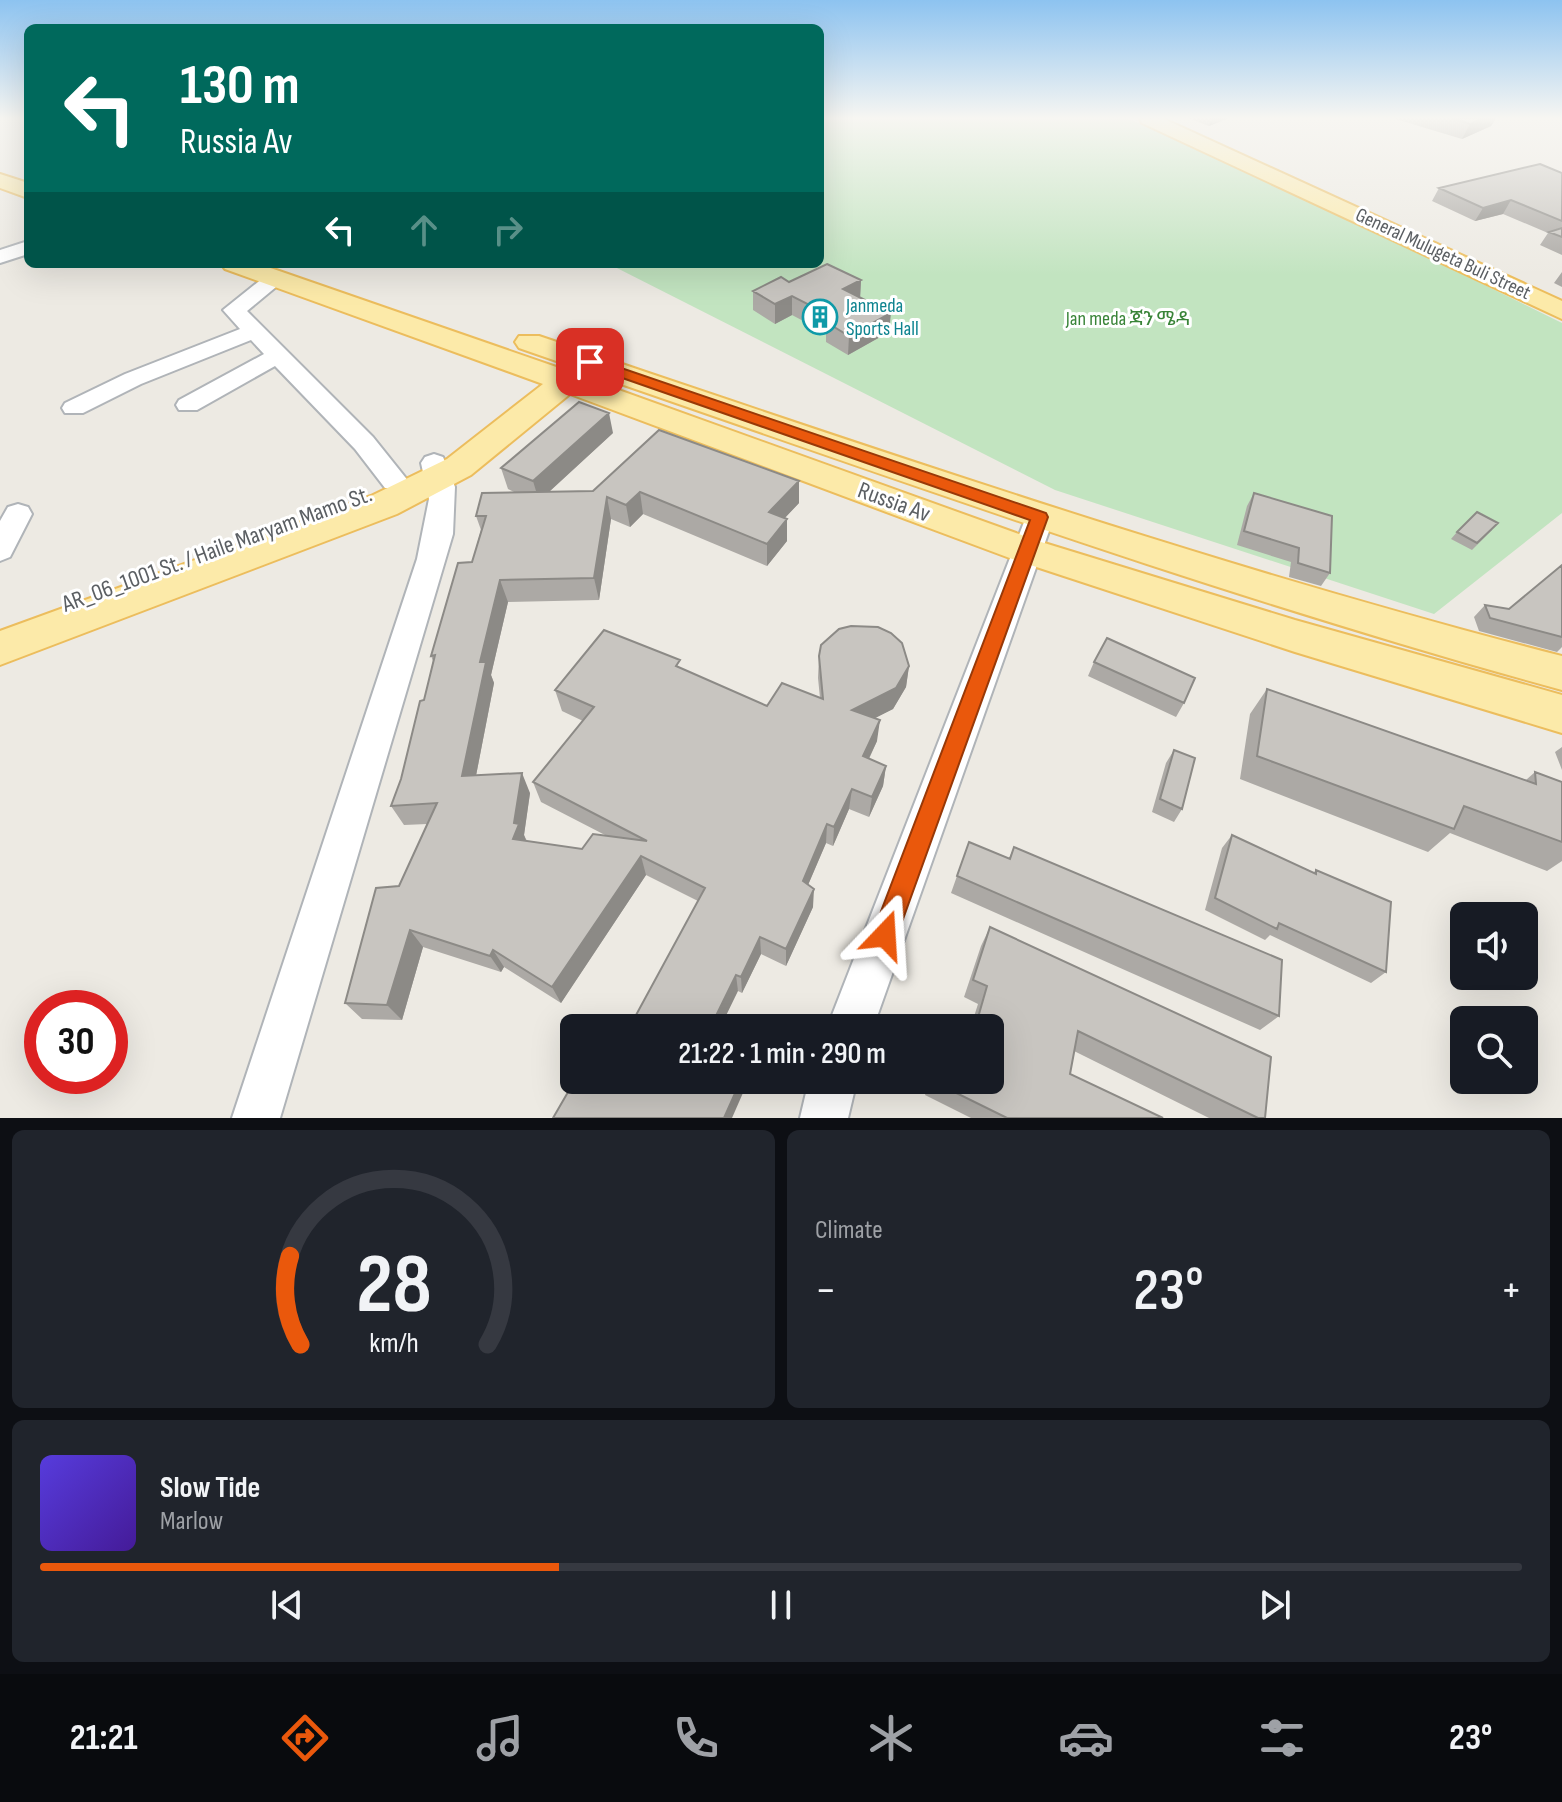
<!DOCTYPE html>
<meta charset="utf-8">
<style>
body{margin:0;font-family:"Sofia Sans Condensed","Noto Sans Ethiopic",sans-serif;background:#20242c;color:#f1f3f6;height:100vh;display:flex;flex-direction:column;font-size:30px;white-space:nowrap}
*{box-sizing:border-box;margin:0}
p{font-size:26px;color:#9ea1a6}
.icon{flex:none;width:44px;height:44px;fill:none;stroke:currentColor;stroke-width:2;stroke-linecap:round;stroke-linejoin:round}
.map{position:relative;height:1118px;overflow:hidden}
.details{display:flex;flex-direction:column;gap:12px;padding:12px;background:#0d0f14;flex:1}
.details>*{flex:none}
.banner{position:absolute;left:24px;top:24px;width:800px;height:244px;border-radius:12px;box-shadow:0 8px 32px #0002;background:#00695c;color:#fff;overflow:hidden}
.buttons{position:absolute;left:1450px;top:902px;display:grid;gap:16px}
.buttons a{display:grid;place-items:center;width:88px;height:88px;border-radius:12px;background:#171b24;box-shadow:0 8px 32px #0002;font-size:40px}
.speed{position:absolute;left:24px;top:990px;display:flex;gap:16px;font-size:40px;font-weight:700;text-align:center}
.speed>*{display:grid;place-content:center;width:104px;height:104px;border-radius:50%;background:#171b24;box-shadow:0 8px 32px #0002;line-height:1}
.speed .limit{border:12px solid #d22;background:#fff;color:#111}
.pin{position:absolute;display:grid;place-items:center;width:68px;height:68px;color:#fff;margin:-34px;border-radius:16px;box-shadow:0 4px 12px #0006}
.me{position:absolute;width:88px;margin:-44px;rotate:20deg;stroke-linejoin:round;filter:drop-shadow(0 0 6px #0008)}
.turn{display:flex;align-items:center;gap:28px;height:168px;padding:0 24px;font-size:36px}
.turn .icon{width:104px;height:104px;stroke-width:2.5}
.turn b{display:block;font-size:56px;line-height:68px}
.lanes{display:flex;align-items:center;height:76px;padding:0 24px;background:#0003;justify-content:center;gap:40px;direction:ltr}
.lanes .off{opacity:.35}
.big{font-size:60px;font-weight:600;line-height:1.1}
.details .tile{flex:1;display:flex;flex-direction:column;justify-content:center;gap:12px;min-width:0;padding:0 28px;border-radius:12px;background:#20242c}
.details .dial{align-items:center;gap:0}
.dial svg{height:208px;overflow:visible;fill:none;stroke:#363941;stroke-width:7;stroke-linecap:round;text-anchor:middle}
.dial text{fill:#f1f3f6;stroke:none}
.song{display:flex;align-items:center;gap:24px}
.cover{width:96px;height:96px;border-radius:12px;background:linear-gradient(135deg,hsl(250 70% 55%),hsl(260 70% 35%))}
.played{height:8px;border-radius:4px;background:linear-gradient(90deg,#ea580c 35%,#363941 35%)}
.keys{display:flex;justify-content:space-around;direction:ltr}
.heat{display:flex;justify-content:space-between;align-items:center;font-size:44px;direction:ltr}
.details .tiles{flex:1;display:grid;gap:12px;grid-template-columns:1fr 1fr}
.tile:last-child{grid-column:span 2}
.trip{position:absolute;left:560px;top:1014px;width:444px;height:80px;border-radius:12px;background:#171b24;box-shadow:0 8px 32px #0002;font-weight:600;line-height:80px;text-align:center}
.dock{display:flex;height:128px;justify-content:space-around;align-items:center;background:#090b0e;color:#9ea1a6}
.dock .icon{width:56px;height:56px}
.dock .current{color:#ea580c}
.dock b{font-size:36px;color:#f1f3f6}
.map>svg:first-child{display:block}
.green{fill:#c2e4c0}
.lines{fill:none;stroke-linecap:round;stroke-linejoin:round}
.minor-casing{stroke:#b0b4b8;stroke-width:4}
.major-casing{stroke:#ecbd5d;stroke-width:4}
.minor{fill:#fff;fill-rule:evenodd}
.major{fill:#fceaa9;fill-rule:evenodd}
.wall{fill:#aca9a5}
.shaded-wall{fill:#8c8a86}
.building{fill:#c8c5c0;stroke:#8c8a86;stroke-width:2}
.route{fill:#ea580c;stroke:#983908;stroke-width:2}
.labels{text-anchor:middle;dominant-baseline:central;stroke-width:6;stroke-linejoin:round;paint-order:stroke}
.far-street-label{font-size:20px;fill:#5b5f63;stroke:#fff}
.far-culture-label{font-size:20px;fill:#0d838f;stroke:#fff;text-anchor:start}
.far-park-label{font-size:20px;fill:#398438;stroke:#fff}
.street-label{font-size:24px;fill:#5b5f63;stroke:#fff}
</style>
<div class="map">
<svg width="1562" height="1118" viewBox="0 0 1562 1118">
<rect width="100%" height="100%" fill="#edeae3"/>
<path class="green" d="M820 119H1129L1265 177 1562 323V513L1434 614 1055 490 609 264H820Z"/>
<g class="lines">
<g class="minor-casing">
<path id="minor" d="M28 241V254L0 263V250Z
M275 272 285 278 282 282 247 311 373 437 409 482 405 488H385L355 449 275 366 197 410H179L176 405 179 400 264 354 251 340 141 384 83 413H65L62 408 65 403 125 374 240 329 223 310 268 274Z
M434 454 443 457 455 487 453 534 280 1118H232L417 559 429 499 421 463 425 457Z
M18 504 28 507 32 514 10 557 0 561V521L8 507Z
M1040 507 1050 510 1054 517 873 1028H827L1026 517 1030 510Z
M809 1080H857L848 1118H800Z"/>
</g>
<g class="major-casing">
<path id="major" d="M1140 119H1164L1562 301V319L1142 123Z
M0 174 28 183V198L0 188Z
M221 264H259L562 369 568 365 519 348 515 342 519 336H539C878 450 1215 567 1562 656V690C1233 600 914 485 592 374L588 379 1041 542 1295 620 1562 695V733L1295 652 1015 560 570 394 471 475 397 514 0 665V631L371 496 447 459 543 384 225 269Z"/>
</g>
<use href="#minor" class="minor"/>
<use href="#major" class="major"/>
</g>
<path class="wall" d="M1188 118H1229L1209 126Z
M1392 118H1496L1491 126 1462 139Z
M1562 173V255L1540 245 1548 233 1503 214 1475 221 1432 201 1439 188Z
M1562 272V287L1554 283Z
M861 280 860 297 889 332 848 355 826 342V333L792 315 775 324 753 310V291L789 282Z
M613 433 549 492 593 491 799 481V503L784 518 787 541 767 566 643 514 630 527 611 519 599 600 508 602 491 675 494 683 476 776 530 793 524 835 527 841 582 849 605 835 541 802 533 782 583 721 562 711 555 690 682 669 767 706 820 698 818 678 819 656 909 666 906 687 893 709 874 718 877 741 869 759 886 766 883 786 869 817 849 809 833 846 826 843 808 885 813 907 786 966 761 954 742 993 738 991 698 901 646 875 561 1003 504 967 501 972 423 947 402 1020 362 1019 345 1003 427 824 404 825 391 806 401 779 424 700 433 661 431 656 472 562 481 530 476 516 516 493 508 489 501 468Z
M1254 493 1330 573 1321 586 1289 577 1291 562 1237 545 1247 506Z
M1492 530 1472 550 1451 539 1457 532Z
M1562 565V647L1557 652 1479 631 1474 617 1485 605 1509 609Z
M1094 662 1184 703 1176 717 1088 676Z
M1267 689 1526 780 1535 772 1562 782V861L1547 871 1450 833 1428 852 1240 779 1250 714Z
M1562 747V770L1555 752Z
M1174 750 1182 809 1174 822 1152 812 1166 763Z
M1232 835 1313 873 1316 870 1386 972 1371 983 1270 935 1265 940 1205 910 1222 848Z
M969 842 1009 858 1014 847 1279 1016 1260 1030 951 893Z
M990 927 1265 1118H1209L1074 1051 1070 1074 1163 1118H971L925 1095 929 1080H990V1028H945L951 1017 971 1026 978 1004 964 997 981 946Z"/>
<path class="shaded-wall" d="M1212 118H1229L1209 126Z
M1483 118H1496L1491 126 1462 139 1470 124Z
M1511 200 1503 214 1475 221 1483 208Z
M861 280 860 300 843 289Z
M792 296V315L775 324V304Z
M891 313 889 332 848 355 849 336Z
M609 413 613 433 539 501 533 481Z
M799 481V503L770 534 769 512Z
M640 492 643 514 630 527 626 505Z
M607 497 611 519 599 600 594 578Z
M787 519V541L767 566V544Z
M500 580 508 602 491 675 494 683 472 796 462 776 480 662Z
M909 666 906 687 893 709 850 731 852 710Z
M880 720 877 741 860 777 863 756Z
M886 766 883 786 869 817 872 797Z
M522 773 530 793 524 835 527 843 513 839 514 823Z
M852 789 849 809 833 846 834 827Z
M827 824 826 843 802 899 803 881Z
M641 856 646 875 561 1003 552 987Z
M814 889 813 907 786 966V949Z
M410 930 423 947 402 1020 387 1005Z
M760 937 761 954 742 993 741 977Z
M493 950 504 967 501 972 490 956Z
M736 975 738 991 720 1028H710Z
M741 1080H745L746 1086 732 1118H724Z"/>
<path class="building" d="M1451 118H1483L1470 124Z
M1540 164 1562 173V221L1511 200 1483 208 1439 188Z
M1562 228V237L1549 232Z
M827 264 861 280 843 289 891 313 849 336 826 322 835 318 792 296 775 304 753 291 781 277 789 282Z
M579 402 609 413 533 481 501 468Z
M659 430 799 481 769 512 787 519 767 544 640 492 626 505 607 497 594 578 500 580 480 662H486L462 776 522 773 514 823 519 824 513 839 582 849 593 834 647 841 533 782 594 707 555 690 604 630 680 660 676 666 767 706 782 683 823 699 819 656 821 645 839 629 851 626 878 627 891 633 902 643 909 666 896 688 852 710 880 720 863 756 886 766 872 797 852 789 834 827 827 824 803 881 814 889 786 949 760 937 741 977 736 975 710 1028H629L705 888 641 856 552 987 493 950 490 956 410 930 387 1005 345 1003 376 888 399 886 437 803 391 806 401 779 420 701 424 700 435 655 431 656 458 563 472 562 486 516H476L482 493 593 491Z
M1254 493 1332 516 1330 573 1298 563 1299 548 1244 531Z
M1477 512 1498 523 1477 543 1457 532Z
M1562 565V637L1490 618 1485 605 1509 609Z
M1107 638 1195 678 1184 703 1094 662Z
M1267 689 1536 784 1535 772 1562 782V842L1464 806 1454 829 1257 756Z
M1174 750 1195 758 1182 809 1160 799Z
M1232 835 1316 874V870L1391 902 1386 972 1279 923 1277 929 1215 898Z
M969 842 1010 859 1014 847 1282 960 1279 1016 957 876Z
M990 927 1271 1057 1265 1118H1258L1078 1031 1070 1074 1163 1118H1007L932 1081 990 1080V1028H975L987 986 973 980Z
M951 1017 975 1028H947Z
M575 1080H741L724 1118H553Z"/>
<linearGradient id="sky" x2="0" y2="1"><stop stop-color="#8dc3f0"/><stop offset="0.43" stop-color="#f7f6f2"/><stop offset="1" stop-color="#f7f6f2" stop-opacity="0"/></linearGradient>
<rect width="1562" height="275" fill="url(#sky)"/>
<path class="route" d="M585 359H595L1046 513 1048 517 894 944 885 948 876 944 872 935 1030 520 585 365Z"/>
<defs>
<g id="building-ring" transform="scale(1.8)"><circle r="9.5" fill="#fff" stroke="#0f9aa8" stroke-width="1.5"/><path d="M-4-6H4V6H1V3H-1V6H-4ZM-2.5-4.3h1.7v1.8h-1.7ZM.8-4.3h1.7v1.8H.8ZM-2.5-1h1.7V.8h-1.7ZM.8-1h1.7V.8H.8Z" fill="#0f9aa8"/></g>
</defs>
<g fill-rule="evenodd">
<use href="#building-ring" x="820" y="317"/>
</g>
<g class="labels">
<g class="far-street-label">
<text transform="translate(1443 254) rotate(25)">General Mulugeta Buli Street</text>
</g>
<g class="far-culture-label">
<text x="846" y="306">Janmeda<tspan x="846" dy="23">Sports Hall</tspan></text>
</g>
<g class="far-park-label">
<text x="1128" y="319">Jan meda ጃን ሜዳ</text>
</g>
<g class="street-label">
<text transform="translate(894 502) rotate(20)">Russia Av</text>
<text transform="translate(217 549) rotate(-20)">AR_06_1001 St. / Haile Maryam Mamo St.</text>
</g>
</g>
</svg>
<div class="buttons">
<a><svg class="icon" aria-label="sound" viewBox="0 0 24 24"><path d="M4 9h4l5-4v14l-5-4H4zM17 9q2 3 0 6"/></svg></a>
<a><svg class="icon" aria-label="search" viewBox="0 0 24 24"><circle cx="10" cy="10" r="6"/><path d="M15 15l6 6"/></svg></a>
</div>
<div class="speed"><div class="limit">30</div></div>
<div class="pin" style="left:590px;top:362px;background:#d93025"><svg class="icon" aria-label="arrive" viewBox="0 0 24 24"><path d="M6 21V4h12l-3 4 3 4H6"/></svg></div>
<svg class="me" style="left:885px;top:935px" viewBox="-20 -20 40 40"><path d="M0-17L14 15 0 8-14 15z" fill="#ea580c" stroke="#fff" stroke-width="4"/></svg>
<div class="trip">21:22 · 1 min · 290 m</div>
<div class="banner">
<div class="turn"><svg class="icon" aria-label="left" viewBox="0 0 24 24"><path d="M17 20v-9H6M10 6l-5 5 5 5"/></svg><div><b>130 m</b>Russia Av</div></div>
<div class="lanes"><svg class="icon" aria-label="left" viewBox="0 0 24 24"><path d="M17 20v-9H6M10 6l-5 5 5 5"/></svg><svg class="icon off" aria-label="ahead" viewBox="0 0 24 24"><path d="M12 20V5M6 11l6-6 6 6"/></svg><svg class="icon off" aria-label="right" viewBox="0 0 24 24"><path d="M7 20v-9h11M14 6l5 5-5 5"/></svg></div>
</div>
</div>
<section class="details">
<div class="tiles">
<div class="tile dial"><svg viewBox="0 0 100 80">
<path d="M14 69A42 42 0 1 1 86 69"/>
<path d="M14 69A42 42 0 0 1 10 35" stroke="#ea580c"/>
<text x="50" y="56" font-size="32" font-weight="700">28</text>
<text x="50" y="72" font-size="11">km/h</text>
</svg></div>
<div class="tile"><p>Climate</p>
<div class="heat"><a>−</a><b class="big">23°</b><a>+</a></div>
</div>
<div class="tile">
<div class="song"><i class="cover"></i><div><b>Slow Tide</b><p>Marlow</p></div></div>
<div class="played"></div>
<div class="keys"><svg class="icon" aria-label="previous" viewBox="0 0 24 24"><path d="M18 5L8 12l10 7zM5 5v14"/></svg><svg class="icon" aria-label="pause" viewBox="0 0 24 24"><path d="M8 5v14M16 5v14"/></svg><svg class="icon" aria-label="next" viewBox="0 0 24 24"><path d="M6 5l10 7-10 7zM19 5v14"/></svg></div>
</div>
</div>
</section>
<nav class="dock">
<b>21:21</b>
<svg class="icon current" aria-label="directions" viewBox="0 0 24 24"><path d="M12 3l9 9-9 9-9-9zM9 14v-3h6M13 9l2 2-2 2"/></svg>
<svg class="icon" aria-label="music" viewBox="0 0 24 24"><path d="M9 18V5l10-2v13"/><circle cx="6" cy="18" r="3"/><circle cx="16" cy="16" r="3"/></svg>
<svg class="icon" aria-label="phone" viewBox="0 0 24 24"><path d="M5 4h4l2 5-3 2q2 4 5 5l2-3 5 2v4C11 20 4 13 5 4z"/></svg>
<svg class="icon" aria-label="climate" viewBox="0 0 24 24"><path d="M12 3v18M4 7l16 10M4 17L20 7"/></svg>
<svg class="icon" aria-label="car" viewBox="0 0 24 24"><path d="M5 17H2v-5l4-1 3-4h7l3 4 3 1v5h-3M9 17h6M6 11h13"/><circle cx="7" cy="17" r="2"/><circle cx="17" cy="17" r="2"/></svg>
<svg class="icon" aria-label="filters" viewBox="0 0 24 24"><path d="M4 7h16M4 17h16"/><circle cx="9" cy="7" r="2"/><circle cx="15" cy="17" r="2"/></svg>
<b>23°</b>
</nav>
